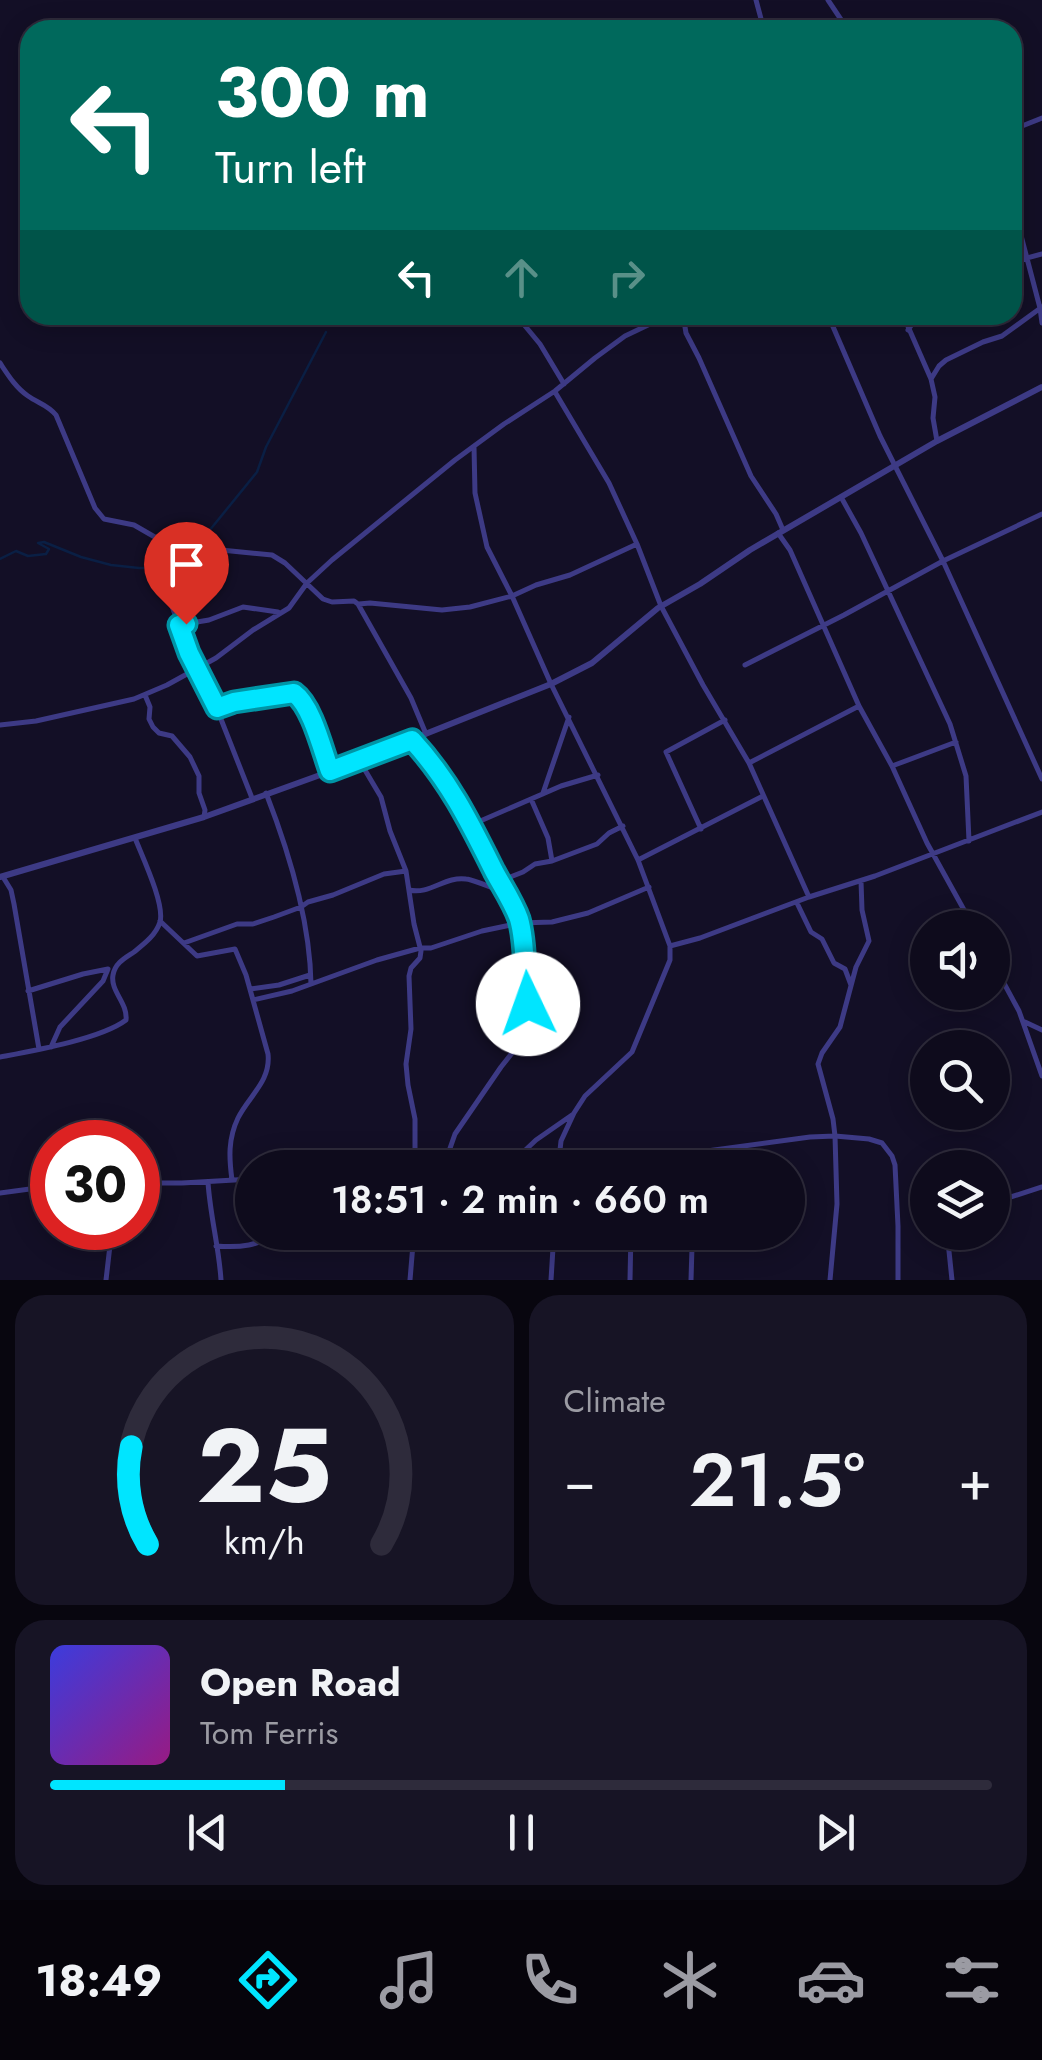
<!DOCTYPE html>
<meta charset="utf-8">
<style>
body{margin:0;font-family:Jost,sans-serif;background:#171425;color:#f1f3f6;height:100vh;display:flex;flex-direction:column;font-size:38px;white-space:nowrap}
*{box-sizing:border-box;margin:0}
p{font-size:32px;color:#9b9ba3}
.icon{flex:none;width:55px;height:55px;fill:none;stroke:currentColor;stroke-width:2;stroke-linecap:round;stroke-linejoin:round}
.map{position:relative;height:1280px;overflow:hidden}
.side{display:flex;flex-direction:column;gap:15px;padding:15px;background:#08060f;flex:1}
.side>*{flex:none}
.top-card{position:absolute;left:20px;top:20px;width:1002px;height:305px;border-radius:30px;box-shadow:0 5px 25px #0003,0 0 0 2px #2e2b3b;background:#00695c;color:#fff;overflow:hidden}
.buttons{position:absolute;left:910px;top:910px;display:grid;gap:20px}
.buttons a{display:grid;place-items:center;width:100px;height:100px;border-radius:50%;background:#0e0b1c;box-shadow:0 5px 25px #0003,0 0 0 2px #2e2b3b;font-size:50px}
.speed{position:absolute;left:30px;top:1120px;display:flex;gap:20px;font-size:50px;font-weight:700;text-align:center}
.speed>*{display:grid;place-content:center;width:130px;height:130px;border-radius:50%;background:#0e0b1c;box-shadow:0 5px 25px #0003,0 0 0 2px #2e2b3b;line-height:1}
.speed .limit{border:15px solid #d22;background:#fff;color:#111}
.pin{position:absolute;display:grid;place-items:center;width:85px;height:85px;color:#fff;margin:-102px -42px;border-radius:50% 50% 50% 0;rotate:-45deg;box-shadow:0 0 10px #0007}
.pin .icon{rotate:45deg}
.me{position:absolute;width:110px;margin:-55px;rotate:357deg;stroke-linejoin:round;filter:drop-shadow(0 0 8px #0008)}
.turn{display:flex;align-items:center;gap:35px;height:210px;padding:0 30px;font-size:45px}
.turn .icon{width:130px;height:130px;stroke-width:2.5}
.turn b{display:block;font-size:70px;line-height:85px}
.lanes{display:flex;align-items:center;height:95px;padding:0 30px;background:#0003;justify-content:center;gap:50px;direction:ltr}
.lanes .off{opacity:.35}
.big{font-size:75px;font-weight:600;line-height:1.1}
.side .widget{flex:1;display:flex;flex-direction:column;justify-content:center;gap:15px;min-width:0;padding:0 35px;border-radius:30px;background:#171425}
.side .dial{align-items:center;gap:0}
.dial svg{height:260px;overflow:visible;fill:none;stroke:#2e2b3b;stroke-width:7;stroke-linecap:round;text-anchor:middle}
.dial text{fill:#f1f3f6;stroke:none}
.song{display:flex;align-items:center;gap:30px}
.cover{width:120px;height:120px;border-radius:15px;background:linear-gradient(135deg,hsl(240 70% 55%),hsl(310 70% 35%))}
.played{height:10px;border-radius:5px;background:linear-gradient(90deg,#00e5ff 25%,#2e2b3b 25%)}
.keys{display:flex;justify-content:space-around;direction:ltr}
.heat{display:flex;justify-content:space-between;align-items:center;font-size:55px;direction:ltr}
.side .tiles{flex:1;display:grid;gap:15px;grid-template-columns:1fr 1fr}
.widget:last-child{grid-column:span 2}
.trip{position:absolute;left:235px;top:1150px;width:570px;height:100px;border-radius:50px;background:#0e0b1c;box-shadow:0 5px 25px #0003,0 0 0 2px #2e2b3b;font-weight:600;line-height:100px;text-align:center}
.tabs{display:flex;height:160px;justify-content:space-around;align-items:center;background:#06040b;color:#9b9ba3}
.tabs .icon{width:70px;height:70px}
.tabs .selected{color:#00e5ff}
.tabs b{font-size:45px;color:#f1f3f6}
.map>svg:first-child{display:block}
.lines{fill:none;stroke-linecap:round;stroke-linejoin:round}
.stream{stroke:#0a1f44;stroke-width:2.5}
.minor{stroke:#3d3a85;stroke-width:5}
.tertiary{stroke:#3d3a85;stroke-width:6}
.route-casing{stroke:#0095a6;stroke-width:25}
.route{stroke:#00e5ff;stroke-width:18}
</style>
<div class="map">
<svg width="1042" height="1280" viewBox="0 0 1042 1280">
<rect width="100%" height="100%" fill="#130f26"/>
<g class="lines">
<path class="stream" d="M0 559 16 551 28 556 46 554 49 549 38 543 44 542 81 557 111 565 139 568H154L163 565 192 548 205 536 257 472 266 447 326 332"/>
<path class="minor" d="M756 0 764 30
M828 0 848 30
M1012 130 1042 118
M1012 201 1040 308 1042 323
M1012 262 1042 254
M516 315 540 344 564 384
M683 315 686 333 699 358 751 476 776 514 783 530
M828 315 880 436 943 561 1042 779
M903 315 931 379 935 397 933 418 937 441
M908 330 918 315
M0 363C8 375 16 388 28 396 38 403 48 405 56 415L95 508 104 519 134 525 179 551 199 552 221 550 272 555 285 563 323 599 332 602 354 601 358 604 411 698 426 734
M931 379 939 366 946 360 983 342 1002 336 1042 307
M555 392 609 483 637 544 661 606 703 685 749 763 809 897
M474 447 475 493 487 547 512 596 551 684 638 860 670 946V960L632 1052 585 1096 574 1113 561 1141 558 1168
M841 497 861 533 950 724 966 776 969 841
M778 533 790 550 859 706 892 766 927 843 974 928
M166 590 189 653 217 709 252 798
M359 604 370 603 442 610 470 607 512 596 536 585 570 575 637 544
M179 625 209 620 243 607 278 612
M745 665 844 615 943 561 1042 514
M145 695 150 707 149 719 153 727 159 733 172 736 190 757 199 776V793L205 810 204 817
M217 709C240 700 272 692 296 694L305 707 330 771
M0 725 36 721 134 699 167 685 216 658 253 630 289 608 307 583 332 560 455 460 504 424 555 391 595 358 625 336 669 315
M412 740C457 789 481 847 512 905L520 923 526 959 525 979 529 1011 519 1028 516 1048 501 1067 455 1134 448 1154 441 1163
M359 760 381 797 390 831 406 871 414 924 421 951 420 958 411 968 409 976 411 1029 406 1064 408 1085 415 1119V1157L418 1164
M749 763 859 706
M892 766 956 742
M266 793C289 852 310 921 311 984
M543 793 569 717
M531 799 548 838 552 861
M471 825 561 786 598 775
M701 829 666 752 725 720
M638 860 763 796
M3 877 11 890 14 904 39 1049
M500 881 523 872 535 864 552 861 597 844 609 833 623 826
M409 890C430 895 445 876 466 879 475 880 495 889 505 893
M797 903 811 932 822 939 834 963 845 969 851 985
M160 921 197 956 235 949 246 975 268 1054C271 1081 249 1096 238 1118 228 1139 229 1158 232 1180
M184 943 237 924H253L274 917 301 907 308 902 333 895 384 874 406 871
M670 946 700 938 809 897 875 876 1042 812
M992 961 1019 1011 1042 1076
M250 989 279 985 310 975
M28 991 83 974 108 969
M253 1000 292 991 377 960 420 948H431L482 931 520 923 552 922 588 913 649 887
M1025 1022 1042 1030
M51 1047 60 1027 103 981 108 969
M0 1057C32 1051 101 1039 126 1020 128 1003 110 991 113 975 115 963 125 958 134 952 144 944 156 935 160 922 165 904 142 856 135 838
M694 1153 697 1168
M518 1157 536 1140 572 1115
M388 1168 504 1158 605 1162 640 1160 810 1137 835 1136 869 1139 882 1143 892 1156 895 1165 898 1226V1280
M208 1182C210 1215 219 1247 221 1280
M138 1183H182L252 1179
M0 1193 52 1186
M992 1203 1042 1187
M947 1232 952 1280
M216 1246C240 1248 259 1246 278 1232
M106 1280 112 1228
M410 1280 414 1232
M551 1280 554 1232
M630 1280 631 1232
M691 1280 692 1247 697 1232
M830 1280 837 1204 835 1136 833 1119 818 1064 822 1053 840 1027 856 967 869 941 862 910 861 881"/>
<path class="tertiary" d="M0 877 204 817 345 766 551 684 592 663 658 608 700 584 750 550 937 441 1042 387"/>
</g>
<g class="lines">
<g class="route-casing">
<path id="route" d="M186 624 179 625 189 653 217 708 234 702 294 693C312 706 322 749 330 771L412 740C449 780 470 823 494 871 502 886 513 902 519 919 527 947 523 976 528 1004"/>
</g>
<use href="#route" class="route"/>
</g>
</svg>
<div class="buttons">
<a><svg class="icon" aria-label="sound" viewBox="0 0 24 24"><path d="M4 9h4l5-4v14l-5-4H4zM17 9q2 3 0 6"/></svg></a>
<a><svg class="icon" aria-label="search" viewBox="0 0 24 24"><circle cx="10" cy="10" r="6"/><path d="M15 15l6 6"/></svg></a>
<a><svg class="icon" aria-label="layers" viewBox="0 0 24 24"><path d="M12 4l9 5-9 5-9-5zM3 14l9 5 9-5"/></svg></a>
</div>
<div class="speed"><div class="limit">30</div></div>
<div class="pin" style="left:186px;top:624px;background:#d93025"><svg class="icon" aria-label="arrive" viewBox="0 0 24 24"><path d="M6 21V4h12l-3 4 3 4H6"/></svg></div>
<svg class="me" style="left:528px;top:1004px" viewBox="-20 -20 40 40"><circle r="19" fill="#fff"/><path d="M0-13L10 11 0 6-10 11z" fill="#00e5ff"/></svg>
<div class="trip">18:51 · 2 min · 660 m</div>
<div class="top-card">
<div class="turn"><svg class="icon" aria-label="left" viewBox="0 0 24 24"><path d="M17 20v-9H6M10 6l-5 5 5 5"/></svg><div><b>300 m</b>Turn left</div></div>
<div class="lanes"><svg class="icon" aria-label="left" viewBox="0 0 24 24"><path d="M17 20v-9H6M10 6l-5 5 5 5"/></svg><svg class="icon off" aria-label="ahead" viewBox="0 0 24 24"><path d="M12 20V5M6 11l6-6 6 6"/></svg><svg class="icon off" aria-label="right" viewBox="0 0 24 24"><path d="M7 20v-9h11M14 6l5 5-5 5"/></svg></div>
</div>
</div>
<section class="side">
<div class="tiles">
<div class="widget dial"><svg viewBox="0 0 100 80">
<path d="M14 69A42 42 0 1 1 86 69"/>
<path d="M14 69A42 42 0 0 1 9 39" stroke="#00e5ff"/>
<text x="50" y="56" font-size="32" font-weight="700">25</text>
<text x="50" y="72" font-size="11">km/h</text>
</svg></div>
<div class="widget"><p>Climate</p>
<div class="heat"><a>−</a><b class="big">21.5°</b><a>+</a></div>
</div>
<div class="widget">
<div class="song"><i class="cover"></i><div><b>Open Road</b><p>Tom Ferris</p></div></div>
<div class="played"></div>
<div class="keys"><svg class="icon" aria-label="previous" viewBox="0 0 24 24"><path d="M18 5L8 12l10 7zM5 5v14"/></svg><svg class="icon" aria-label="pause" viewBox="0 0 24 24"><path d="M8 5v14M16 5v14"/></svg><svg class="icon" aria-label="next" viewBox="0 0 24 24"><path d="M6 5l10 7-10 7zM19 5v14"/></svg></div>
</div>
</div>
</section>
<nav class="tabs">
<b>18:49</b>
<svg class="icon selected" aria-label="directions" viewBox="0 0 24 24"><path d="M12 3l9 9-9 9-9-9zM9 14v-3h6M13 9l2 2-2 2"/></svg>
<svg class="icon" aria-label="music" viewBox="0 0 24 24"><path d="M9 18V5l10-2v13"/><circle cx="6" cy="18" r="3"/><circle cx="16" cy="16" r="3"/></svg>
<svg class="icon" aria-label="phone" viewBox="0 0 24 24"><path d="M5 4h4l2 5-3 2q2 4 5 5l2-3 5 2v4C11 20 4 13 5 4z"/></svg>
<svg class="icon" aria-label="climate" viewBox="0 0 24 24"><path d="M12 3v18M4 7l16 10M4 17L20 7"/></svg>
<svg class="icon" aria-label="car" viewBox="0 0 24 24"><path d="M5 17H2v-5l4-1 3-4h7l3 4 3 1v5h-3M9 17h6M6 11h13"/><circle cx="7" cy="17" r="2"/><circle cx="17" cy="17" r="2"/></svg>
<svg class="icon" aria-label="filters" viewBox="0 0 24 24"><path d="M4 7h16M4 17h16"/><circle cx="9" cy="7" r="2"/><circle cx="15" cy="17" r="2"/></svg>
</nav>
